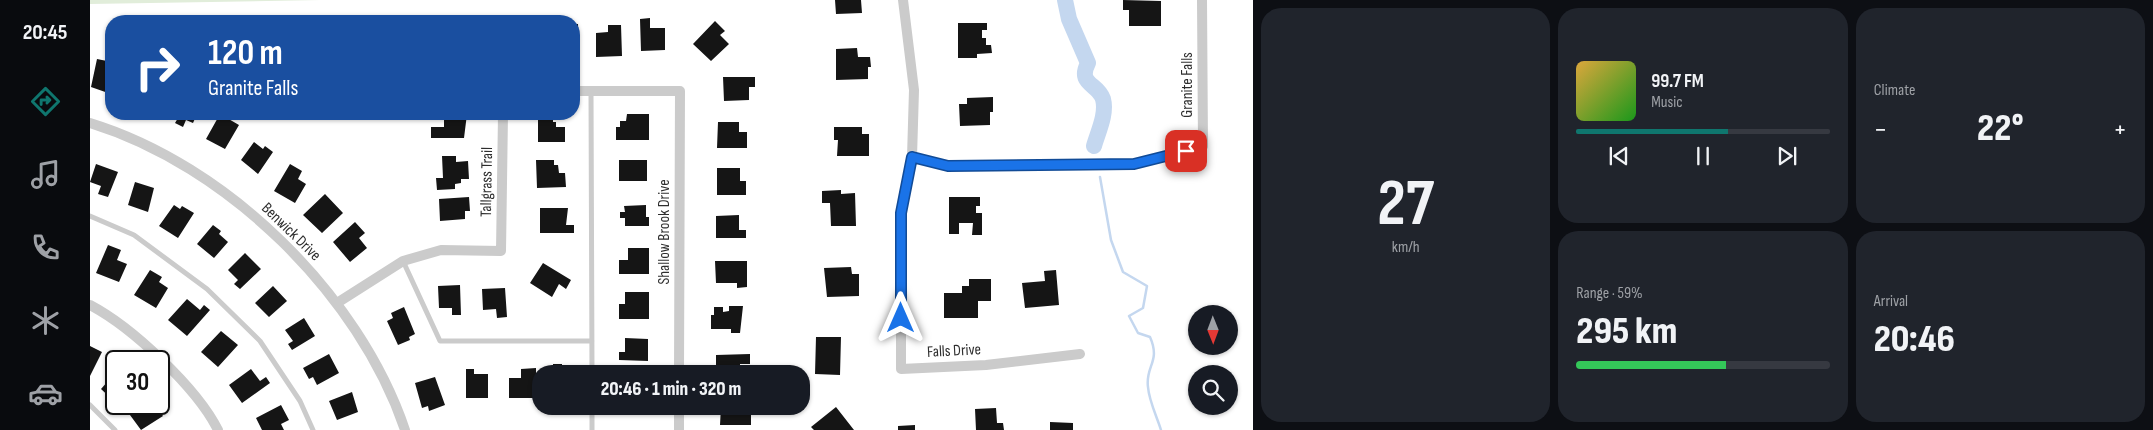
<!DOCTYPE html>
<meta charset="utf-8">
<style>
body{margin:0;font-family:"Sofia Sans Condensed",sans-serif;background:#20242c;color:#f1f3f6;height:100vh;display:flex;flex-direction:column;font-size:19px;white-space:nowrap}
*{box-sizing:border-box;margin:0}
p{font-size:16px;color:#9ea1a6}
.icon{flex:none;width:28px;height:28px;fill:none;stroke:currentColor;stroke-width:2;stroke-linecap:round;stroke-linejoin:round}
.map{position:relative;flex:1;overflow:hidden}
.panel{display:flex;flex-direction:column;gap:8px;padding:8px;background:#0d0f14;width:900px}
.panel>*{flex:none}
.banner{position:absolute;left:15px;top:15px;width:475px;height:105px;border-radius:20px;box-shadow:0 1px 4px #0004;background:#1a4fa0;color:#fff;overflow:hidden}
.needle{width:32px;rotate:179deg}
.fabs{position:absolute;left:1098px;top:305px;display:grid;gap:10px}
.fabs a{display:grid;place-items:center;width:50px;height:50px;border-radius:50%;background:#171b24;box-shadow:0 1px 4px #0004;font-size:25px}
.speed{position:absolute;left:15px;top:350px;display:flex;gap:10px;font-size:25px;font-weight:700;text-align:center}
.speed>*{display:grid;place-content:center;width:65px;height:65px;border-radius:50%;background:#171b24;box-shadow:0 1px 4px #0004;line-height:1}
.speed .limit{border:2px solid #111;border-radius:8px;background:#fff;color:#111}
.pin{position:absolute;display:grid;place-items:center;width:42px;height:42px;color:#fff;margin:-21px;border-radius:10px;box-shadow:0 2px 8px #0006}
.me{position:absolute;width:55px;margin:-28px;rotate:0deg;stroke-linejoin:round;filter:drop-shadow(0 0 4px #0008)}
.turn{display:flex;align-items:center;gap:18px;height:105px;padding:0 20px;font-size:22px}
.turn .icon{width:65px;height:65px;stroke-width:2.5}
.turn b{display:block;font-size:35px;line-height:42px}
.big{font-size:38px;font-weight:800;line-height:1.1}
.panel .tile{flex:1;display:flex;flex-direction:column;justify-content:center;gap:8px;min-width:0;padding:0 18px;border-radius:20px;background:#20242c}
.panel .dial{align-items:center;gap:0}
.dial b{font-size:65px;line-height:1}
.song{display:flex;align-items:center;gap:15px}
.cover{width:60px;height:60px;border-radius:8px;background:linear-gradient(135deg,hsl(40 70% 55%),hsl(120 70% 35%))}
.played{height:5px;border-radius:2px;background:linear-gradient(90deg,#0f766e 60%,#363941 60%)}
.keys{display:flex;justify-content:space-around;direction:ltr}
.heat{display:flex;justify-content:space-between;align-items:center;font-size:28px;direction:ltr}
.charge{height:8px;border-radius:4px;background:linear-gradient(90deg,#34c759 59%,#363941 0)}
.panel .tiles{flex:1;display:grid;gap:8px;grid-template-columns:repeat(3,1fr)}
.tile:first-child{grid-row:span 2}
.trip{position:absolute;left:442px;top:365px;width:278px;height:50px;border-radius:20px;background:#171b24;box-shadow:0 1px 4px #0004;font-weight:800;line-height:50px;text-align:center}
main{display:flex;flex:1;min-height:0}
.tabs{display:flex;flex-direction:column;width:90px;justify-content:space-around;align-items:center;background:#090b0e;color:#9ea1a6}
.tabs .icon{width:35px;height:35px}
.tabs .active{color:#0f766e}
.tabs b{font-size:22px;color:#f1f3f6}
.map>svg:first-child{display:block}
.green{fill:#e1edda}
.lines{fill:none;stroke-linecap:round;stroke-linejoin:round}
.stream{stroke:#c4d7ef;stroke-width:2.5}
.river{stroke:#c4d7ef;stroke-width:16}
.building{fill:#151515}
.service{stroke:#cbcbcb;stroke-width:5}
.minor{stroke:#cbcbcb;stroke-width:10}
.route-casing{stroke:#114b97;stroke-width:12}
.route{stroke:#1a73e8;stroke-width:9}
.labels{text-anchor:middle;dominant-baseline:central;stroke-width:5;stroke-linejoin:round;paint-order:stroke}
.street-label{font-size:16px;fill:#2e2e2e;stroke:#fff}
</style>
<main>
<nav class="tabs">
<b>20:45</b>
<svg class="icon active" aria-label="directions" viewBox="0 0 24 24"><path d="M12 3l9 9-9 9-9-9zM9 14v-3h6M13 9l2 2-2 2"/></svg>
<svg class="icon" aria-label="music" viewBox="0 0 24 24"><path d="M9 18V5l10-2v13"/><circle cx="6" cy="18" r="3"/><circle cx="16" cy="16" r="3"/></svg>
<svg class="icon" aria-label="phone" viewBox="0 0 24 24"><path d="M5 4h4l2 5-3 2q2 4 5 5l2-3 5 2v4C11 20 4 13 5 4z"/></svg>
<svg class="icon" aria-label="climate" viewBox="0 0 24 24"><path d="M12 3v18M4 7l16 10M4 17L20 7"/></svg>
<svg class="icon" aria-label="car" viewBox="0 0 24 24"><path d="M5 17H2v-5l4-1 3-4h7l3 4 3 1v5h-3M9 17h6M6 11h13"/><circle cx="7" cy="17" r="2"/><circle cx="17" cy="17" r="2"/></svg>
</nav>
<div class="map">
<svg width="1163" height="430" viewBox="0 0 1163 430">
<rect width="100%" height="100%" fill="#fff"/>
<path class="green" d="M0 0H231L0 4Z"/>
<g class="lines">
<path class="stream" d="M1010 177 1021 240 1033 272 1057 286 1053 308 1039 316 1048 333 1060 337C1071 362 1055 366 1058 387 1059 401 1067 417 1071 430"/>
<path class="river" d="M975 0 979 19 998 63C987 85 1008 83 1013 99 1017 114 1008 132 1004 146"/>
</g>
<path class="building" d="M745 0H771L772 13 746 14Z
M1033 0 1071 1V26H1039V10H1033Z
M560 18V28H575V50L551 51 550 19Z
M625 21 635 31 630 35 639 44 621 61 603 44Z
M868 23H897V30H892V38H896V45H901L902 53 887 54V58H868Z
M484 24H488L489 57H484Z
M518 25H531L532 56 506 57V33L518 32Z
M767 48 768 57H780L781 67H778V79L746 80V49Z
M7 59 17 61 15 68 21 70V94L1 87Z
M633 77H665V87H659V100L634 101Z
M903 97V112H900V125L870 126 869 104H877V98Z
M78 114H107L103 123 96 120 93 127 85 123 88 118Z
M130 114 149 125 135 149 116 139Z
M354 114H377L374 138H341V127H354Z
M537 114H559V140H526V127H530V121H536Z
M448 115H463V122H466V127H475V142H448Z
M628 122H649V132H657V148H627Z
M744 127H772V134H779V156H747L748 140H744Z
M164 142 173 149 175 146 183 152 168 174 151 160Z
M352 156H366V162L378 161 379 179H371V183L365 184V189L347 190 346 178H353Z
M446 160H464V165H468L469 173H475L476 187 447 188Z
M529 160H557V181H529Z
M6 164 28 172 18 197 8 194 11 186 0 182Z
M200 164 212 171 208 179 216 184 205 203 184 191Z
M627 168H650V181H656V195H627Z
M45 182 64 188 58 212 38 205Z
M751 190V194L765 193 766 226H741L740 203H732V191Z
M235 194 253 213 232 233 213 215Z
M379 197 380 211H375V219L350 221 349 199Z
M859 197H890V206H886V213H892V235H882L883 223H869V234H859Z
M84 205 90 209 92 206 104 213 88 238 69 226Z
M556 205V217H559V226H535V218H530V212H535L534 206Z
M450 208H478L476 225H484V233H450Z
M649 215V230H656V238H626V216Z
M265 222 275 233 269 238 277 248 260 262 243 242Z
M123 225 131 231 129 234 138 242 124 258 107 244Z
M18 245 31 250 27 260 37 264 29 282 6 273Z
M538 248H559V274H529V260H538Z
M155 253 171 269 150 289 144 284 148 280 138 270Z
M625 261H657V287L647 288V283H626Z
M453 263 481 280 476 289 469 284 462 297 440 283Z
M761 267 762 274H769V296L737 297 734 268Z
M60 270 72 277 69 282 78 288 66 308 44 295Z
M966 270 969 305 935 308 932 283 955 281 954 271Z
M879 279H901V301H888V318H854V293H872V286H879Z
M370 285 371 315H362V308H349L348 286Z
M183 286 197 301 179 317 165 303Z
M415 288 417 317 407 318 406 309 393 310 392 289Z
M535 292H559V319H529V304H535Z
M97 299 110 310 114 305 120 310 97 336 78 320Z
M639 306H653L650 333H641V329H621V315H624V307H633V312L639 311Z
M314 307 325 334 319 337 320 340 308 345 297 321 303 318 301 313Z
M214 318 225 336 202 350 198 344 203 341 195 330Z
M131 331 148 345 128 367 111 352Z
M726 337H751L750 375 725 374Z
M535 338 558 339V361L529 360V352H535Z
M0 346 12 352 0 376Z
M239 354 249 373 227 385 223 377 219 379 213 368Z
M660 354V364H650V371H655V374H626V355Z
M463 364H472V370L489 369 490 374H463Z
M446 368V398H419V378H431V369Z
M161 369 170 381 176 377 180 383 152 403 139 385Z
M376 369H384V374H398V398H376Z
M26 372V403L11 389Z
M345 377 355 405 339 411 338 406 332 408 325 383Z
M262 392 268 412 247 420 239 401Z
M55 404H68L71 407 68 409 73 416 51 430 40 415Z
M191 405 199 420 191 424 194 430H172L166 418Z
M631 406H654V411H661V425H630Z
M746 407 764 430H724L721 427Z
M906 408 907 423H913L914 430H886L885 409Z
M960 422 983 423V430H960Z
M825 425V430H808V426Z"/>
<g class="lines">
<path class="service" d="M501 91 502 374
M0 216 44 235 117 289 170 341 210 401 223 430
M313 261 350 341H502
M0 405 25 430
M502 406V430"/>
<path class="minor" d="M813 0 824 90 822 157 811 213V369L896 365 990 354
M484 91H590L589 374
M0 123C137 165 269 294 315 430
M822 157 858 166 1044 164 1113 146 1112 0
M247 303 313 261 351 250 411 251 413 114
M0 305C42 327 107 388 128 430
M589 430V406"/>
</g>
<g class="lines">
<g class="route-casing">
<path id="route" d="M811 318V213L822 157 858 166 1044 164 1096 151"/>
</g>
<use href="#route" class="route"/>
</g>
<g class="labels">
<g class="street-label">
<text transform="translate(1097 85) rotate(-90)">Granite Falls</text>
<text transform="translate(397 182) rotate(-89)">Tallgrass Trail</text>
<text transform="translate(201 232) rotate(44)">Benwick Drive</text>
<text transform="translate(574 232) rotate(-90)">Shallow Brook Drive</text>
<text transform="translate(864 351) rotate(-3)">Falls Drive</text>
</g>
</g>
</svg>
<div class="fabs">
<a><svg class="needle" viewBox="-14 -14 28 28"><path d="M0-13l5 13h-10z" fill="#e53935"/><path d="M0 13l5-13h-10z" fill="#9ea1a6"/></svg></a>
<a><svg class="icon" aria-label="search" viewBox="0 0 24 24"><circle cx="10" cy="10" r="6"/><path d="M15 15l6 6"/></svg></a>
</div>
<div class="speed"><div class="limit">30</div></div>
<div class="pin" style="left:1096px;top:151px;background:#d93025"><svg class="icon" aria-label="arrive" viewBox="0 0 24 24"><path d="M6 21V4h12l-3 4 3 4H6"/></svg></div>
<svg class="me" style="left:811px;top:318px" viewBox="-20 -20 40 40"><path d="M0-17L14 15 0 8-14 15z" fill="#1a73e8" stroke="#fff" stroke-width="4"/></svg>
<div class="trip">20:46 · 1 min · 320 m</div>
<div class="banner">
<div class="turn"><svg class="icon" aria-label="right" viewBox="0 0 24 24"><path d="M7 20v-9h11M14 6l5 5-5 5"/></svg><div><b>120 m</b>Granite Falls</div></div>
</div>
</div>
<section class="panel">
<div class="tiles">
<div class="tile dial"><b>27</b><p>km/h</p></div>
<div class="tile">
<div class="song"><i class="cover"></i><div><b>99.7 FM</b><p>Music</p></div></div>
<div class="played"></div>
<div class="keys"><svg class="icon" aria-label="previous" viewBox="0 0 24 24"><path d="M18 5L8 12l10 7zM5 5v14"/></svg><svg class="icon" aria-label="pause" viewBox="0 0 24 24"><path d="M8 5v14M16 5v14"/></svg><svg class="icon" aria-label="next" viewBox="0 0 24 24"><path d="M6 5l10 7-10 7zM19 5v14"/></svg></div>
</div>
<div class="tile"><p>Climate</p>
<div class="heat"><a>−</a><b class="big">22°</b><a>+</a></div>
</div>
<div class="tile"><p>Range · 59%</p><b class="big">295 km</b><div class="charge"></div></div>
<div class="tile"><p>Arrival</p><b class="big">20:46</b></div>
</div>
</section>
</main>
